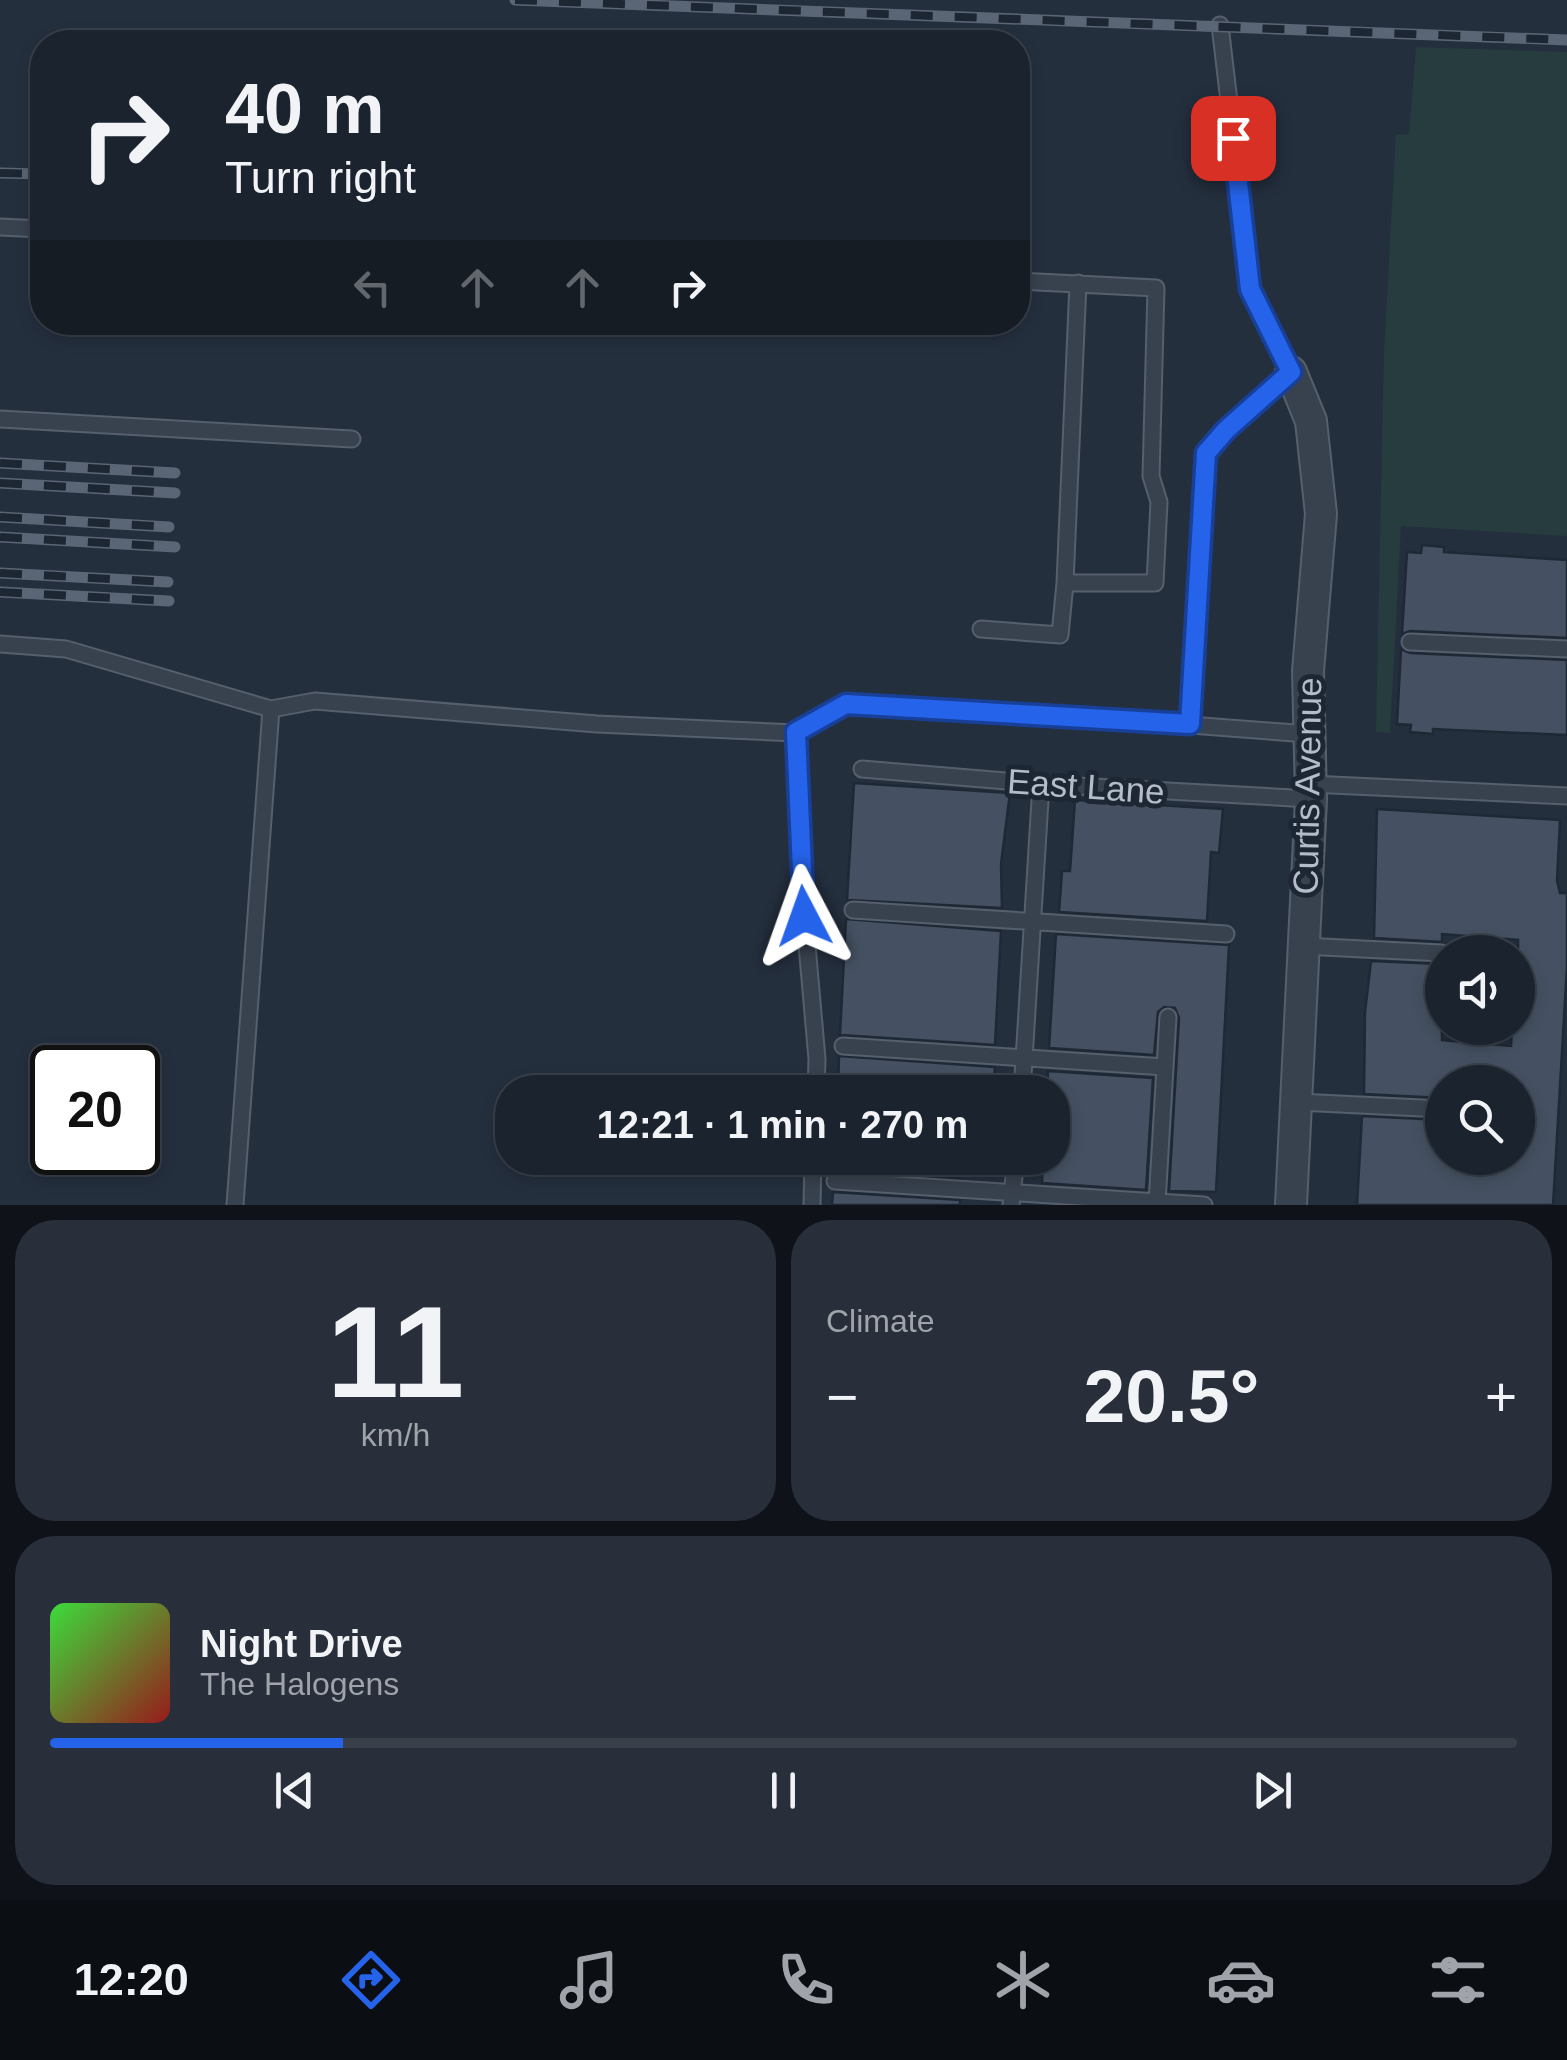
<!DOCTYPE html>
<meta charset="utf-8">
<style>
body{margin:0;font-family:Arial,sans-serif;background:#282f3a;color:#f1f3f6;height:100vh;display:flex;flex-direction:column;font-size:38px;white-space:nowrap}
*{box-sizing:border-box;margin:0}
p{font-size:32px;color:#a0a4aa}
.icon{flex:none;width:55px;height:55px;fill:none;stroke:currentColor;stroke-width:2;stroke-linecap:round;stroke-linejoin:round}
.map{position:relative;height:1205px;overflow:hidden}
.panel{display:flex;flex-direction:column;gap:15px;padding:15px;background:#0f1319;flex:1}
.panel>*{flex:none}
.hud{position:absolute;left:30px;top:30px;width:1000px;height:305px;border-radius:40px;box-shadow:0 5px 15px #0003,0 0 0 2px #39404a;background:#1b232e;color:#f1f3f6;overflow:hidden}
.controls{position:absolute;left:1425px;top:935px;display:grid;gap:20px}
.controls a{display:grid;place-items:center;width:110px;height:110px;border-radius:50%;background:#1b232e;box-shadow:0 5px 15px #0003,0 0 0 2px #39404a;font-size:50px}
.speed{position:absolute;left:30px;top:1045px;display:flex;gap:20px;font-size:50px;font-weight:700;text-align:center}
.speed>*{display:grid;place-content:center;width:130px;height:130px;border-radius:50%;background:#1b232e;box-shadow:0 5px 15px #0003,0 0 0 2px #39404a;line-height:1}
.speed .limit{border:5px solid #111;border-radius:15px;background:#fff;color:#111}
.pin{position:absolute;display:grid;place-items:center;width:85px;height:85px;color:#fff;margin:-42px;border-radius:20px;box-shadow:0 5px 15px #0006}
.me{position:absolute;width:110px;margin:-55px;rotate:356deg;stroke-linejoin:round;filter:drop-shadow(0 0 8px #0008)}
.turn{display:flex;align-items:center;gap:35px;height:210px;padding:0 30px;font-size:45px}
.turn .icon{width:130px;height:130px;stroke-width:2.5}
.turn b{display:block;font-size:70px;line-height:85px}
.lanes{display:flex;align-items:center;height:95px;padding:0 30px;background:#0003;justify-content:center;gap:50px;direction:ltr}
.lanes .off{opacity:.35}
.big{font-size:75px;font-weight:700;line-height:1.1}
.panel .tile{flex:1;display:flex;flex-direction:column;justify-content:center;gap:15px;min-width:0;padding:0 35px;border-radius:40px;background:#282f3a}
.panel .dial{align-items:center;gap:0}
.dial b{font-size:130px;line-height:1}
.song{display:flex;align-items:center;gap:30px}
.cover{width:120px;height:120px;border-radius:15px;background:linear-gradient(135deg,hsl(120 70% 55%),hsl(0 70% 35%))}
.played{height:10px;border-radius:5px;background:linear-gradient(90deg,#2563eb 20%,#39404a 20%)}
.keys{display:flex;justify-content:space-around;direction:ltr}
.heat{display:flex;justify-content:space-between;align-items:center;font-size:55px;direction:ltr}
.panel .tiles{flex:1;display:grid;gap:15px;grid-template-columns:1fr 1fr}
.tile:last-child{grid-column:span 2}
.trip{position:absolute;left:495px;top:1075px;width:575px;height:100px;border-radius:40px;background:#1b232e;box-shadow:0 5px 15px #0003,0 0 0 2px #39404a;font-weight:700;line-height:100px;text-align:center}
.tab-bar{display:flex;height:160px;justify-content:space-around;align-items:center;background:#0b0e12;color:#a0a4aa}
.tab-bar .icon{width:70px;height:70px}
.tab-bar .selected{color:#2563eb}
.tab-bar b{font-size:45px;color:#f1f3f6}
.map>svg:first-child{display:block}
.green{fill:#263c3f}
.building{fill:#455162;stroke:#1f2835;stroke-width:2.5}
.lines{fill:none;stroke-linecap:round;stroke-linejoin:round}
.lane-casing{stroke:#565f6c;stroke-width:19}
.street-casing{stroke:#565f6c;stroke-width:34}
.lane{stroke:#38414e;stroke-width:15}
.street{stroke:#38414e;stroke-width:30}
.rail-casing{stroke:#5a6575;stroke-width:11}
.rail{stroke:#1d2633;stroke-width:8;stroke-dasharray:22;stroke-linecap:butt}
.route-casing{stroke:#184099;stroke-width:25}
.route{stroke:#2563eb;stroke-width:18}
.labels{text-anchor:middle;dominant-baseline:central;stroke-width:10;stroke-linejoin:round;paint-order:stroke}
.street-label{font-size:35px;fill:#b4bcc9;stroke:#1d2633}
</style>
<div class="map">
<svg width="1567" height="1205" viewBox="0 0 1567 1205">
<rect width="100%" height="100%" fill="#242f3e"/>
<path class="green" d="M1416 47 1567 52V536L1401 526 1390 733 1376 732 1384 352 1396 135 1409 134Z"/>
<path class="building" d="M1422 545 1444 547V552L1567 560V638L1410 631 1402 634 1407 552 1421 553Z
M1401 649 1410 653 1567 660V735L1433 729V734L1410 732 1411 725 1397 724Z
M854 783 1010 793 1001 864 1002 908 847 900Z
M1075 800 1223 809 1219 853 1211 852 1207 921 1059 912 1062 871H1070Z
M1377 809 1560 820 1557 881 1560 893H1567V967L1553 1205H1357L1362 1116 1442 1120V1158H1518V1082H1442V1098L1364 1094 1365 1012 1371 961 1442 964V1040L1511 1046 1512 1028H1518V940L1442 934V942L1374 938Z
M846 919 1001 931 995 1045 840 1035Z
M1056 934 1229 945 1216 1192 1169 1191 1179 1018 1175 1008 1164 1007 1158 1012 1154 1055 1049 1048Z
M839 1056 995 1067 993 1092H838Z
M1048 1071 1153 1078 1146 1190 1042 1183 1043 1158H1052V1092H1047Z
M835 1158H963L962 1178 834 1170Z
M833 1192 960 1200V1205H832Z"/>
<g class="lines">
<g class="lane-casing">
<path id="lane" d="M0 227 42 229
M0 419 352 439
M1065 583 1078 283
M981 629 1060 635 1065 583H1155L1159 502 1151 476 1156 288 1018 281
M1410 642 1567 649
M0 644 66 649 271 709 315 701 597 724 796 733 802 888 817 1059 816 1092
M1190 724 1206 453 1226 430 1291 372 1251 289 1220 25
M796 733 846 704 993 710 1308 734
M862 769 1041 784 1311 799
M1310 784 1567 796
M853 910 1226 934
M1303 946 1442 953
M843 1046 1165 1067
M1022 1092 1041 784
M1298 1102 1442 1109
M835 1181 1204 1205
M1157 1203 1168 1017
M235 1205 271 709
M812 1205 813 1158
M1011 1205 1016 1158"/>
</g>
<g class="street-casing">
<path id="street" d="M1291 372 1311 421 1321 514 1308 671 1311 799 1291 1205"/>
</g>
<use href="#lane" class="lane"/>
<use href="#street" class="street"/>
<g class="rail-casing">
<path id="rail" d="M515 0 1567 40
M0 173 42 174
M0 463 175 473
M0 483 175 493
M0 517 169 527
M0 537 175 547
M0 573 168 582
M0 592 169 601"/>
</g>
<use href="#rail" class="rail"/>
</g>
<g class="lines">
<g class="route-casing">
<path id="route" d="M804 916 796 732 846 704 1190 724 1206 453 1226 430 1291 372 1250 289 1233 138"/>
</g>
<use href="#route" class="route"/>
</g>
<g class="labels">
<g class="street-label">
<text transform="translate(1086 786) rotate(4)">East Lane</text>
<text transform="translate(1307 786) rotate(-89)">Curtis Avenue</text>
</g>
</g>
</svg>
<div class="controls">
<a><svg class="icon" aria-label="sound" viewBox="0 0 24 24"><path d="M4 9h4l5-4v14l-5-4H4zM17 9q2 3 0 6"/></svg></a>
<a><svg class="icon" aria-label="search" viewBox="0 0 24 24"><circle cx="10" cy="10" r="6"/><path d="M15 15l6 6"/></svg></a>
</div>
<div class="speed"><div class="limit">20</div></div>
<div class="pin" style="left:1233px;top:138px;background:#d93025"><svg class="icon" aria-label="arrive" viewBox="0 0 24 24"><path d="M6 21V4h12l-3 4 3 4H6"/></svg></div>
<svg class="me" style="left:804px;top:916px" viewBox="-20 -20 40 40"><path d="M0-17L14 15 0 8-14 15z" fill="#2563eb" stroke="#fff" stroke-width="4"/></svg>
<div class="trip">12:21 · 1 min · 270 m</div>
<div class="hud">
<div class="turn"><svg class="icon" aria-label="right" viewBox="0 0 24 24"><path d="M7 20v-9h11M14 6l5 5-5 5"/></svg><div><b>40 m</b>Turn right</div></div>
<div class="lanes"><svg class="icon off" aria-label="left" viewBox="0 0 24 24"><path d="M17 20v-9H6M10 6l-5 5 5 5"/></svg><svg class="icon off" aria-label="ahead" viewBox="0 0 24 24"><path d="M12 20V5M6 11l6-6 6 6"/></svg><svg class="icon off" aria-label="ahead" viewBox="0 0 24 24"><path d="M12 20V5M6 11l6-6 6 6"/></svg><svg class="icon" aria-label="right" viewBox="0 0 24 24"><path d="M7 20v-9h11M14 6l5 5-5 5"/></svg></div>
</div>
</div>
<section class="panel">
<div class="tiles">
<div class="tile dial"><b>11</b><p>km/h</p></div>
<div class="tile"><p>Climate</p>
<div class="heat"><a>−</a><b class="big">20.5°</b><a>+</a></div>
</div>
<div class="tile">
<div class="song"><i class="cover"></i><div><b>Night Drive</b><p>The Halogens</p></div></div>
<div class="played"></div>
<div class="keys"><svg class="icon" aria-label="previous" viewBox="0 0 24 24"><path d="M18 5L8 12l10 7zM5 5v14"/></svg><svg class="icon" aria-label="pause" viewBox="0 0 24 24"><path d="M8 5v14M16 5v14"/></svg><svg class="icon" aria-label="next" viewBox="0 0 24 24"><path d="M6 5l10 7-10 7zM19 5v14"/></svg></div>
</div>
</div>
</section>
<nav class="tab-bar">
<b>12:20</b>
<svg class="icon selected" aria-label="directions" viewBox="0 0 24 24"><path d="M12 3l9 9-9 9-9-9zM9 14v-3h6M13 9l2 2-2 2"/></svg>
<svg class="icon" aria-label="music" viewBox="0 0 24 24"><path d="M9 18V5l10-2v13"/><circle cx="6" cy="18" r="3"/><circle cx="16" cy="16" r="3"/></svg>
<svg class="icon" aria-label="phone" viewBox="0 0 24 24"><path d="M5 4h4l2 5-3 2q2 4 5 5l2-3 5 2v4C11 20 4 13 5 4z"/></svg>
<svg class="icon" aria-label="climate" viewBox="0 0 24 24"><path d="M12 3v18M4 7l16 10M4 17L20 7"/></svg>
<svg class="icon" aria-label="car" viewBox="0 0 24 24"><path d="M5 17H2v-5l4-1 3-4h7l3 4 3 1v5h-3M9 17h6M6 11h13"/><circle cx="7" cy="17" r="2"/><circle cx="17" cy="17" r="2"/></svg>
<svg class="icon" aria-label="filters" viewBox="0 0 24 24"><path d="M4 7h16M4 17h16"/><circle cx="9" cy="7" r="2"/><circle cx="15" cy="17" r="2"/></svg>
</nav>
